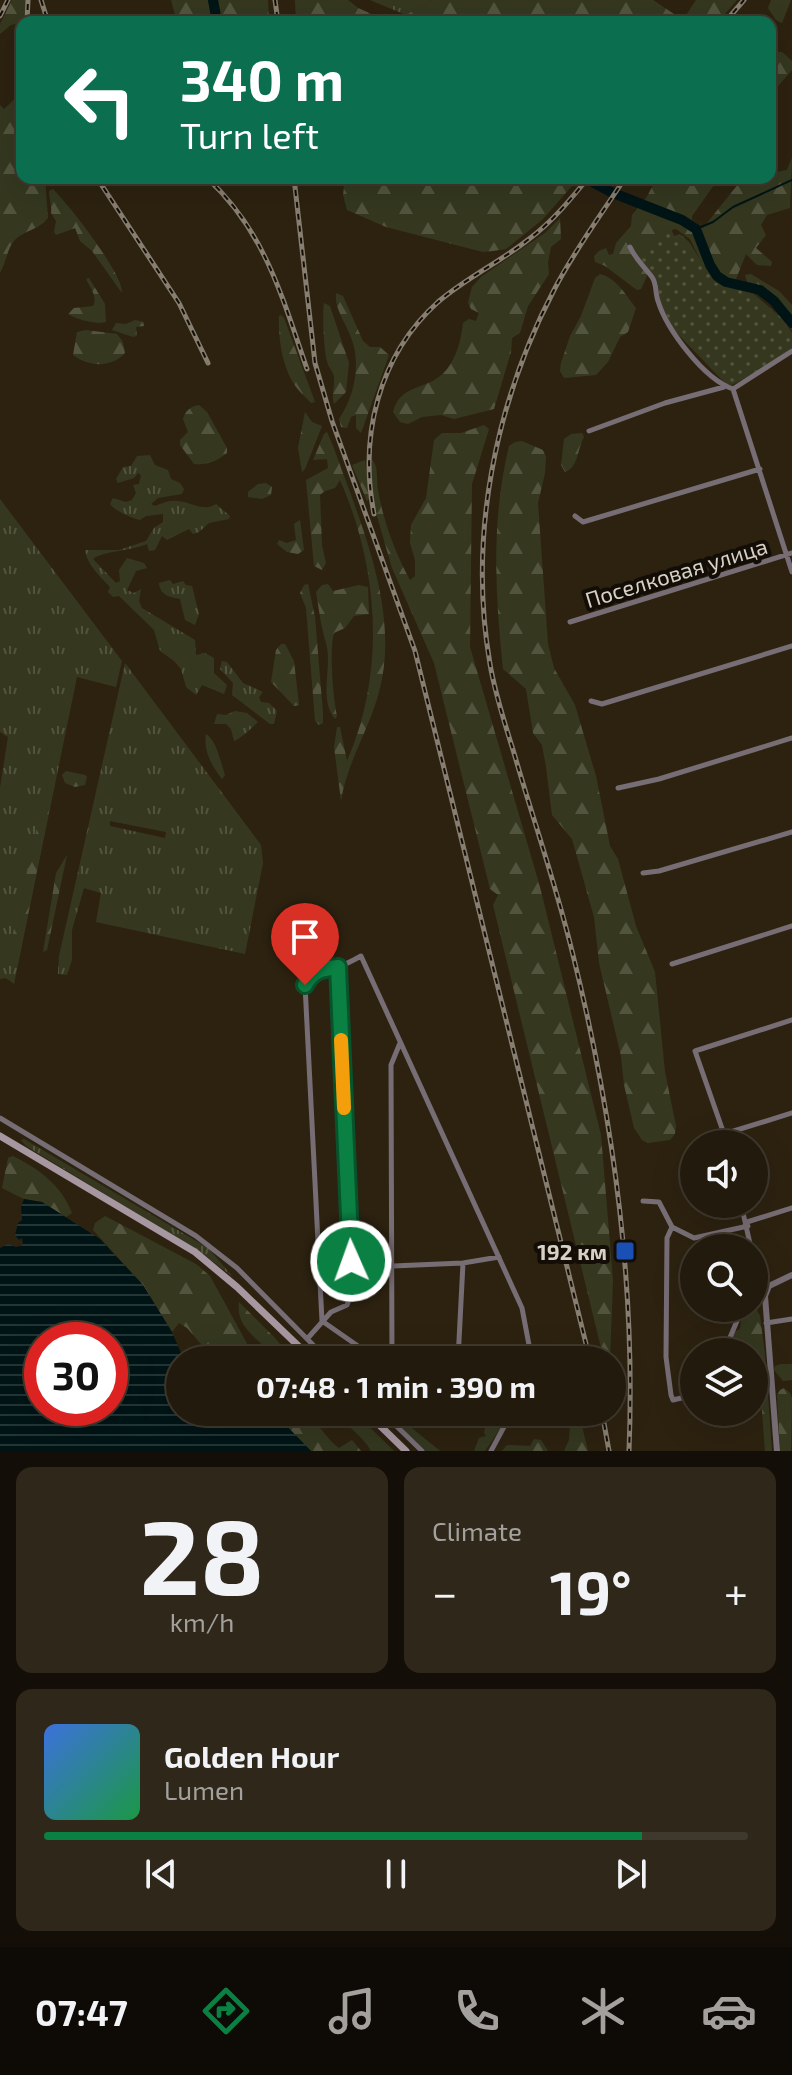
<!DOCTYPE html>
<meta charset="utf-8">
<style>
body{margin:0;font-family:"Exo 2",sans-serif;background:#2e271a;color:#f1f3f6;height:100vh;display:flex;flex-direction:column;font-size:30px;white-space:nowrap}
*{box-sizing:border-box;margin:0}
p{font-size:26px;color:#a2a19d}
.icon{flex:none;width:44px;height:44px;fill:none;stroke:currentColor;stroke-width:2;stroke-linecap:round;stroke-linejoin:round}
.map{position:relative;height:1451px;overflow:hidden}
.side{display:flex;flex-direction:column;gap:16px;padding:16px;background:#130e07;flex:1}
.side>*{flex:none}
.hud{position:absolute;left:16px;top:16px;width:760px;height:168px;border-radius:16px;box-shadow:0 8px 32px #0002,0 0 0 2px #3f382d;background:#0b6e4f;color:#fff;overflow:hidden}
.tools{position:absolute;left:680px;top:1130px;display:grid;gap:16px}
.tools a{display:grid;place-items:center;width:88px;height:88px;border-radius:50%;background:#221a0c;box-shadow:0 8px 32px #0002,0 0 0 2px #3f382d;font-size:40px}
.speed{position:absolute;left:24px;top:1322px;display:flex;gap:16px;font-size:40px;font-weight:700;text-align:center}
.speed>*{display:grid;place-content:center;width:104px;height:104px;border-radius:50%;background:#221a0c;box-shadow:0 8px 32px #0002,0 0 0 2px #3f382d;line-height:1}
.speed .limit{border:12px solid #d22;background:#fff;color:#111}
.pin{position:absolute;display:grid;place-items:center;width:68px;height:68px;color:#fff;margin:-82px -34px;border-radius:50% 50% 50% 0;rotate:-45deg;box-shadow:0 0 8px #0007}
.pin .icon{rotate:45deg}
.me{position:absolute;width:88px;margin:-44px;rotate:358deg;stroke-linejoin:round;filter:drop-shadow(0 0 6px #0008)}
.turn{display:flex;align-items:center;gap:28px;height:168px;padding:0 32px;font-size:36px}
.turn .icon{width:104px;height:104px;stroke-width:2.5}
.turn b{display:block;font-size:56px;line-height:68px}
.big{font-size:60px;font-weight:700;line-height:1.1}
.side .tile{flex:1;display:flex;flex-direction:column;justify-content:center;gap:12px;min-width:0;padding:0 28px;border-radius:16px;background:#2e271a}
.side .dial{align-items:center;gap:0}
.dial b{font-size:104px;line-height:1}
.song{display:flex;align-items:center;gap:24px}
.cover{width:96px;height:96px;border-radius:12px;background:linear-gradient(135deg,hsl(220 70% 55%),hsl(140 70% 35%))}
.played{height:8px;border-radius:4px;background:linear-gradient(90deg,#0b8043 85%,#3f382d 85%)}
.keys{display:flex;justify-content:space-around;direction:ltr}
.heat{display:flex;justify-content:space-between;align-items:center;font-size:44px;direction:ltr}
.side .tiles{flex:1;display:grid;gap:16px;grid-template-columns:1fr 1fr}
.tile:last-child{grid-column:span 2}
.trip{position:absolute;left:166px;top:1346px;width:460px;height:80px;border-radius:40px;background:#221a0c;box-shadow:0 8px 32px #0002,0 0 0 2px #3f382d;font-weight:700;line-height:80px;text-align:center}
.menu{display:flex;height:128px;justify-content:space-around;align-items:center;background:#0e0a05;color:#a2a19d}
.menu .icon{width:56px;height:56px}
.menu .selected{color:#0b8043}
.menu b{font-size:36px;color:#f1f3f6}
.map>svg:first-child{display:block}
.grass{fill:url(#grass-tufts);fill-rule:evenodd}
.forest{fill:url(#forest-firs)}
.garden{fill:url(#garden-dots)}
.water{fill:url(#water-rules);fill-rule:evenodd}
.lines{fill:none;stroke-linecap:round;stroke-linejoin:round}
.stream{stroke:#001416;stroke-width:2}
.river{stroke:#001416;stroke-width:10}
.minor{stroke:#776d74;stroke-width:5}
.tertiary{stroke:#776d74;stroke-width:6}
.secondary{stroke:#a797a1;stroke-width:7}
.rail-casing{stroke:#877e70;stroke-width:5}
.rail{stroke:#120d06;stroke-width:2;stroke-dasharray:6;stroke-linecap:butt}
.route-casing{stroke:#07532c;stroke-width:20}
.route{stroke:#0b8043;stroke-width:14}
.slow{stroke:#f59e0b;stroke-width:14}
.transit-dot{fill:#1a4fb4;stroke:#120d06;stroke-width:3}
.labels{text-anchor:middle;dominant-baseline:central;stroke-width:8;stroke-linejoin:round;paint-order:stroke}
.street-label{font-size:22px;fill:#d7d0c5;stroke:#120d06}
.poi-label{font-size:22px;font-weight:bold;fill:#d7d0c5;stroke:#120d06;text-anchor:end}
</style>
<div class="map">
<svg width="792" height="1451" viewBox="0 0 792 1451">
<defs>
<pattern id="grass-tufts" width="24" height="20" patternUnits="userSpaceOnUse" patternTransform="scale(2)"><rect width="24" height="20" fill="#35381f"/><path d="M3 7l-1-3M5 7V3M7 7l1-3M15 17l-1-3M17 17v-4M19 17l1-3" fill="none" stroke="#52543e"/></pattern>
<pattern id="forest-firs" width="22" height="20" patternUnits="userSpaceOnUse" patternTransform="scale(2)"><rect width="22" height="20" fill="#35381f"/><path d="M5 1l3.5 6h-7zM16 11l3.5 6h-7z" fill="#52543e"/></pattern>
<pattern id="garden-dots" width="8" height="8" patternUnits="userSpaceOnUse" patternTransform="scale(2)"><rect width="8" height="8" fill="#35381f"/><path d="M2 2h.1M6 6h.1" fill="none" stroke="#52543e" stroke-width="1.8" stroke-linecap="round"/></pattern>
<pattern id="water-rules" width="6" height="5" patternUnits="userSpaceOnUse" patternTransform="scale(2)"><rect width="6" height="5" fill="#001416"/><path d="M0 2.5h6" fill="none" stroke="#243536"/></pattern>
</defs>
<rect width="100%" height="100%" fill="#2d2210"/>
<path class="grass" d="M370 0H432L406 15Z
M150 455 155 465 168 470 171 479 180 483 184 489 182 494 158 498 151 504 155 506C161 504 169 500 176 501 191 501 202 513 216 504L230 516 229 519 209 523 199 532 193 534 189 529 167 540 162 536 155 550 149 551 147 544C131 551 102 551 93 559L116 583 120 581 119 570 127 558 144 563 147 568 136 571 127 590 134 593 141 589 139 601 142 608 195 640 196 655 205 653 214 658V673L227 685 224 694 202 685 196 695 186 687 181 669 174 661 160 651 154 630 119 596 113 597 108 592 110 587C100 576 87 565 85 550H119L146 541 154 528 163 522V514L146 516 140 520C132 518 115 511 110 504L113 498 126 502 132 500 136 493 133 485 139 484 141 475 138 473 134 478 118 483 116 479 123 467 131 466 137 456Z
M0 499 122 661 116 687 77 677 14 984 6 978 0 979V788L8 737 0 732Z
M170 580 173 584 183 581 186 585 192 586 199 614 195 625 185 620 180 599C169 597 160 595 159 583Z
M222 661 227 662 243 683 263 692 259 697 261 702 269 703 277 711 274 724H270L232 695 233 683 220 669Z
M125 663 261 845 263 863 245 954 96 922 101 893 84 888 72 930V960L67 975 58 974 59 956ZM110 821 166 832 165 838 110 826Z
M235 711 247 713 258 722C253 727 239 740 234 741L231 729 226 724H214L217 714 226 715Z
M206 734C217 741 220 761 225 775L222 779C212 766 203 751 206 734Z
M24 1139 208 1248 233 1277 199 1251 26 1146 21 1140Z"/>
<path class="forest" d="M12 0H26L24 22 11 25 0 34V24Z
M171 0H268L269 22H177Z
M295 0H348L358 8 379 17 406 15 432 0H653L683 20 696 0H737L718 22H296Z
M771 0H791L782 23 776 20 768 8Z
M778 52H782L792 61V70L773 92 772 73Z
M16 98 22 104V178H45L48 218C39 230 24 230 14 241 7 249 6 263 0 273V105L4 109Z
M792 158 790 208 767 215 761 225 766 235 756 248 772 262 771 266 757 265 746 254 736 279 739 294 715 290 690 239 676 229 666 231 647 255V276L641 289 637 290 605 266 595 262 594 256 599 251 606 248 609 255 613 254 616 243 631 226 632 215 646 198 657 178H719L692 216V220L703 228 743 178H770V173L787 170Z
M345 178H579L543 219 506 249 493 251 483 252 386 227 347 210 343 195Z
M53 189C68 204 123 273 122 293L92 251 80 241 75 228 56 235 54 232 56 221 51 213C52 205 49 200 49 191Z
M560 218 561 239 551 247 548 262 549 274 528 306 520 333 512 338 511 352 494 409 454 419 441 415 422 417 408 424 400 422 393 412C400 387 418 390 436 379 454 368 461 343 463 323L469 319 476 321 479 313 471 309 468 303 472 287 481 277 545 233Z
M600 274C616 278 626 295 636 308L628 332 620 337 608 362 596 375 564 378 560 371 561 363 570 336 581 316 595 278Z
M751 274 779 291 792 305V331C785 309 769 294 748 285L745 275Z
M89 278 105 304 106 322C97 325 75 319 68 314L74 308 93 306C98 297 90 287 86 279Z
M336 293 343 296 363 341 370 347H380L389 355 361 433 356 428V415L351 417 347 428 341 427 339 419C354 397 361 366 352 340 347 324 334 310 336 293Z
M324 303 330 306 349 363 346 392 334 404C331 395 335 388 334 378 334 371 328 368 327 361 324 351 322 312 324 303Z
M281 315 284 318 315 402 311 403C306 397 298 391 294 384 282 366 278 337 279 316Z
M135 320 144 322V326L136 327 137 336 133 337 112 330 116 323 126 324Z
M86 330 117 334 123 342 125 353C111 368 89 367 73 355L77 332Z
M199 405 207 412 227 448V453C216 462 207 465 194 464L180 445V440L188 432 183 419C185 411 191 406 199 405Z
M305 412 312 422 322 426 305 469 302 472 298 448Z
M484 425 489 429 472 484 470 647 540 887 601 1135 613 1280 610 1360H604L493 905 498 895 490 889 434 663 392 568 372 499 370 472 372 459C379 468 376 479 378 490 383 520 395 553 410 580L415 576V560L410 543 411 525 426 498 434 440 442 433H461Z
M327 432C335 449 340 466 347 484 370 547 398 623 379 692 369 730 347 762 341 801L334 747 337 727H340L347 761C386 672 379 568 340 480L335 488 325 491 320 495 322 545 326 563 322 570 314 566 306 480 328 468 327 459 313 460 324 434Z
M582 433 584 437C577 449 579 467 565 472L561 465 564 439 571 434Z
M522 441 543 450 546 457 545 473 538 503 548 644 554 668 575 705 596 776 610 846 618 859 636 926 655 972 665 1072 676 1126 675 1134 670 1140 648 1143 642 1140 634 1128 624 1085 621 1056 599 963 594 917 572 839 552 815 546 767 542 745 533 733 526 689 503 669C495 594 491 520 509 446L515 442Z
M365 460 369 499 367 501 352 465Z
M266 483 272 487 271 495 262 499 248 497V492L258 484Z
M300 520 304 550 298 554 287 552 277 544 279 540 287 543 296 540 294 524Z
M308 584 315 617 323 713V723L319 725 315 721 306 608 300 593 304 585Z
M328 584 333 591 359 585 368 587 369 614 354 616 345 628 334 633C329 650 333 697 337 716L335 719C318 699 333 666 326 643 321 627 319 610 316 592L322 585Z
M281 644H285L294 661 299 705 294 706 271 682 276 650Z
M66 771 85 775 87 777 85 785 75 787 65 783 62 775Z
M52 779 55 782 18 963 15 962 13 953 9 951 46 788 48 781Z
M67 855 47 950 43 952 56 873Z
M13 1156C39 1169 61 1185 72 1213L66 1217 42 1202 24 1199 2 1188 8 1158Z
M105 1216 196 1264 210 1276 256 1360H215L187 1328 179 1323 172 1332 143 1285 93 1230 95 1223Z
M239 1302 276 1339 292 1360H278C263 1341 235 1330 239 1302Z
M755 1307 760 1316 765 1354 772 1451H765L760 1386 757 1381H754V1352H723L733 1333 740 1329 742 1312Z
M781 1364H792V1380L783 1381 774 1370 775 1366Z
M784 1388 790 1393 792 1398 791 1451H780L777 1395 780 1390Z
M259 1412H287L293 1420C324 1419 318 1432 339 1448L352 1440 361 1451H311L273 1412 262 1414Z
M336 1412H354L394 1451H371C363 1436 346 1426 336 1412Z
M385 1412H392L440 1451H425Z
M494 1412 502 1415 503 1425 485 1451H474L479 1438 486 1436 484 1433 488 1414Z
M578 1421 582 1426 588 1451H564L569 1440 570 1427Z
M534 1439 541 1440 548 1451H502L507 1445 530 1446Z"/>
<path class="garden" d="M671 229 674 236 680 234 689 242 715 283 747 288 784 320 792 333V348L761 370 732 385 726 384 674 330 659 300 658 284 654 275 640 259 666 231Z"/>
<path class="water" d="M24 1199 42 1202 100 1239 143 1285 172 1332 184 1360H180V1412H235L237 1421 246 1422 247 1412 262 1414 273 1412 311 1451H0V1248L8 1244 16 1247 23 1245 22 1238 19 1240 15 1235 18 1223 22 1220 21 1207ZM42 1340H110V1408H42Z"/>
<g class="lines">
<path class="stream" d="M696 229 713 222 733 207 792 180"/>
<path class="river" d="M213 0 217 22
M585 178 613 193 682 220 696 229 710 265 717 276 726 282 760 290 774 301 792 323"/>
<path class="minor" d="M630 247C636 260 644 266 652 277 657 284 655 293 658 301 667 330 704 379 733 389L792 572
M733 389 792 351
M589 431 665 403 724 387
M575 516 583 522 760 469
M570 622 792 553
M591 701 602 704 792 646
M618 788 659 779 792 738
M643 873 659 871 792 832
M672 964 792 926
M0 1118 196 1236 237 1268 328 1360
M724 1134 792 1113
M725 1144 724 1134 695 1051 792 1020
M643 1201 659 1202 672 1227 667 1238 666 1357 671 1395 673 1400 694 1395
M741 1204 751 1248
M747 1222 792 1208
M672 1227 694 1238 748 1226
M754 1263 759 1277 769 1286 754 1299
M393 1266 463 1263 499 1257
M322 1321 305 985C314 970 321 972 337 967 345 965 354 960 361 956L522 1308 529 1345 527 1360
M322 1321 378 1360
M766 1323 792 1319
M307 1339 331 1312 347 1305 351 1295 338 967
M724 1352 739 1316 746 1308
M392 1360 391 1065 400 1043
M458 1360 463 1263
M382 1412 422 1451
M491 1451 512 1412"/>
<path class="tertiary" d="M777 1451 765 1296 769 1286 792 1275"/>
<path class="secondary" d="M0 1136 195 1252 237 1287 313 1360
M366 1412 406 1451"/>
<g class="rail-casing">
<path id="rail" d="M41 0 48 22
M275 0 278 22
M0 16 8 0
M27 22 28 0
M725 22 744 0
M97 178 179 303 208 363
M207 178C265 231 282 297 307 369
M294 178 315 363 332 421 415 651 590 1360
M625 178C601 215 574 251 554 290 495 403 468 537 490 664 495 694 505 724 514 753 533 819 556 885 572 951 613 1115 636 1282 629 1451
M374 514C359 437 378 356 438 302 466 278 500 262 529 239 552 222 570 200 588 178
M602 1412 609 1451"/>
</g>
<use href="#rail" class="rail"/>
</g>
<g class="lines">
<g class="route-casing">
<path id="route" d="M305 985C313 970 322 969 338 967L351 1261"/>
</g>
<use href="#route" class="route"/>
<path class="slow" d="M341 1040 344 1108"/>
</g>
<rect class="transit-dot" x="615" y="1241" width="20" height="20" rx="4"/>
<g class="labels">
<g class="street-label">
<text transform="translate(676 572) rotate(-17)">Поселковая улица</text>
</g>
<g class="poi-label">
<text x="607" y="1251">192 км</text>
</g>
</g>
</svg>
<div class="tools">
<a><svg class="icon" aria-label="sound" viewBox="0 0 24 24"><path d="M4 9h4l5-4v14l-5-4H4zM17 9q2 3 0 6"/></svg></a>
<a><svg class="icon" aria-label="search" viewBox="0 0 24 24"><circle cx="10" cy="10" r="6"/><path d="M15 15l6 6"/></svg></a>
<a><svg class="icon" aria-label="layers" viewBox="0 0 24 24"><path d="M12 4l9 5-9 5-9-5zM3 14l9 5 9-5"/></svg></a>
</div>
<div class="speed"><div class="limit">30</div></div>
<div class="pin" style="left:305px;top:985px;background:#d93025"><svg class="icon" aria-label="arrive" viewBox="0 0 24 24"><path d="M6 21V4h12l-3 4 3 4H6"/></svg></div>
<svg class="me" style="left:351px;top:1261px" viewBox="-20 -20 40 40"><circle r="17" fill="#0b8043" stroke="#fff" stroke-width="3"/><path d="M0-11L8 9 0 5-8 9z" fill="#fff"/></svg>
<div class="trip">07:48 · 1 min · 390 m</div>
<div class="hud">
<div class="turn"><svg class="icon" aria-label="left" viewBox="0 0 24 24"><path d="M17 20v-9H6M10 6l-5 5 5 5"/></svg><div><b>340 m</b>Turn left</div></div>
</div>
</div>
<section class="side">
<div class="tiles">
<div class="tile dial"><b>28</b><p>km/h</p></div>
<div class="tile"><p>Climate</p>
<div class="heat"><a>−</a><b class="big">19°</b><a>+</a></div>
</div>
<div class="tile">
<div class="song"><i class="cover"></i><div><b>Golden Hour</b><p>Lumen</p></div></div>
<div class="played"></div>
<div class="keys"><svg class="icon" aria-label="previous" viewBox="0 0 24 24"><path d="M18 5L8 12l10 7zM5 5v14"/></svg><svg class="icon" aria-label="pause" viewBox="0 0 24 24"><path d="M8 5v14M16 5v14"/></svg><svg class="icon" aria-label="next" viewBox="0 0 24 24"><path d="M6 5l10 7-10 7zM19 5v14"/></svg></div>
</div>
</div>
</section>
<nav class="menu">
<b>07:47</b>
<svg class="icon selected" aria-label="directions" viewBox="0 0 24 24"><path d="M12 3l9 9-9 9-9-9zM9 14v-3h6M13 9l2 2-2 2"/></svg>
<svg class="icon" aria-label="music" viewBox="0 0 24 24"><path d="M9 18V5l10-2v13"/><circle cx="6" cy="18" r="3"/><circle cx="16" cy="16" r="3"/></svg>
<svg class="icon" aria-label="phone" viewBox="0 0 24 24"><path d="M5 4h4l2 5-3 2q2 4 5 5l2-3 5 2v4C11 20 4 13 5 4z"/></svg>
<svg class="icon" aria-label="climate" viewBox="0 0 24 24"><path d="M12 3v18M4 7l16 10M4 17L20 7"/></svg>
<svg class="icon" aria-label="car" viewBox="0 0 24 24"><path d="M5 17H2v-5l4-1 3-4h7l3 4 3 1v5h-3M9 17h6M6 11h13"/><circle cx="7" cy="17" r="2"/><circle cx="17" cy="17" r="2"/></svg>
</nav>
